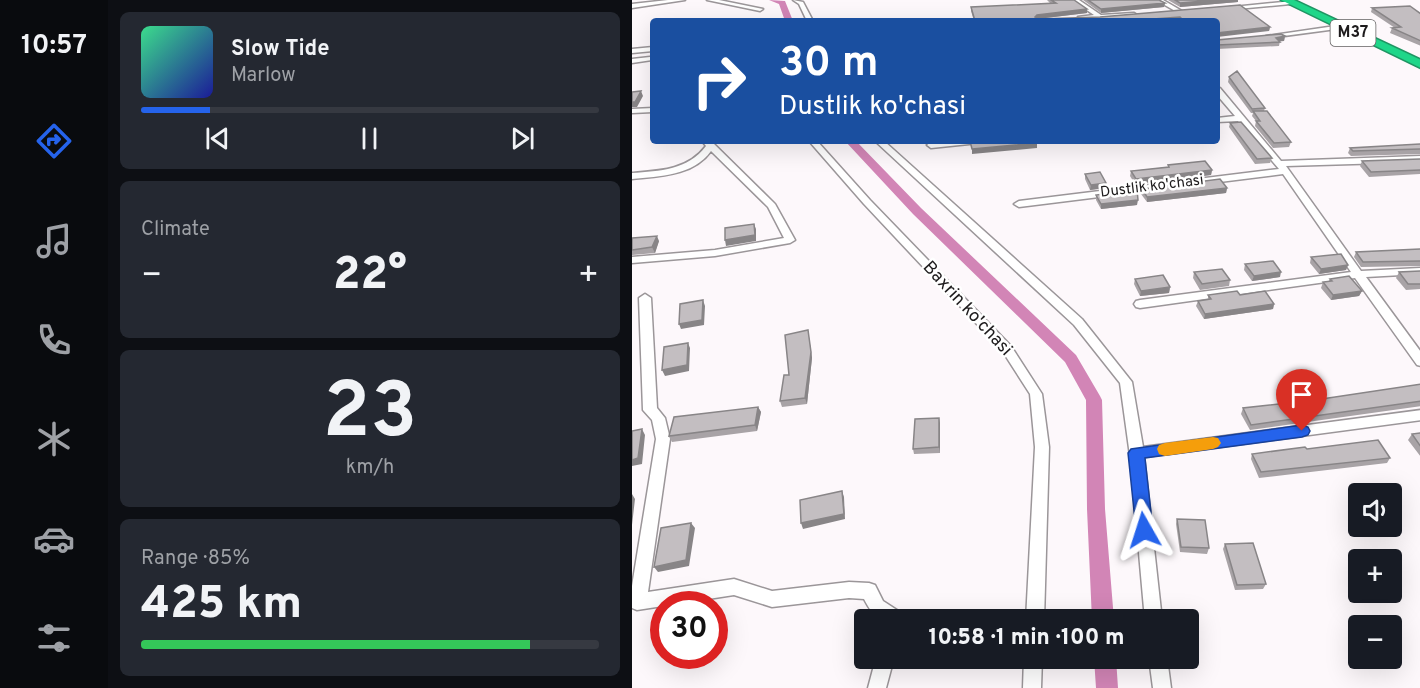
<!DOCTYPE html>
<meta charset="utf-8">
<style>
body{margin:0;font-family:Overpass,sans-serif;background:#242831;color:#f1f3f6;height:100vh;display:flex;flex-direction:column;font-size:22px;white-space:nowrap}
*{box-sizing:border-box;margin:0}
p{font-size:20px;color:#9ea1a6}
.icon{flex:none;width:33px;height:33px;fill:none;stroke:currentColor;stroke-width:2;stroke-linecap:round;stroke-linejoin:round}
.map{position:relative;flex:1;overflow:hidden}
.drawer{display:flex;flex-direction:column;gap:12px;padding:12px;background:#0d0f14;width:524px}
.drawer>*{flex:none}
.hud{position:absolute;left:18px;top:18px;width:570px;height:126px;border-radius:6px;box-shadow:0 6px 24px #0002;background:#1a4fa0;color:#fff;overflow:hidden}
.fabs{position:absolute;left:716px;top:483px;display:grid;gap:12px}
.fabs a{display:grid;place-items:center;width:54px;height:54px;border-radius:6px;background:#171b24;box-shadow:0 6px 24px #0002;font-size:30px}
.speed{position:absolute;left:18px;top:591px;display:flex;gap:12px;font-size:30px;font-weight:700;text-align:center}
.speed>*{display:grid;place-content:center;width:78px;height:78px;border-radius:50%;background:#171b24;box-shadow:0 6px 24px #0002;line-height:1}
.speed .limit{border:9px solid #d22;background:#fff;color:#111}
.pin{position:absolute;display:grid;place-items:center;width:51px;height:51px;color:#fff;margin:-62px -26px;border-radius:50% 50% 50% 0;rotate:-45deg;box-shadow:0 0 6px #0007}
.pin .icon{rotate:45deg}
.me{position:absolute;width:66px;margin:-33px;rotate:354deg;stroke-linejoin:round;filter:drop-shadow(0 0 4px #0008)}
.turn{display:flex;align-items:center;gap:21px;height:126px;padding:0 30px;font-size:27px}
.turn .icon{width:78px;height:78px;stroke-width:2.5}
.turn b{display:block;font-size:42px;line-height:51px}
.big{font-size:45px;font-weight:800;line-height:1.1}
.drawer .card{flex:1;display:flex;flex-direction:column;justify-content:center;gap:9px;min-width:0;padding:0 21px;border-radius:9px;background:#242831}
.drawer .dial{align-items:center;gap:0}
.dial b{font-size:78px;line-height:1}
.song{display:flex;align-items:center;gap:18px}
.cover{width:72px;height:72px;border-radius:9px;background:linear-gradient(135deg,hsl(150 70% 55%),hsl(240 70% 35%))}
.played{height:6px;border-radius:3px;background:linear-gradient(90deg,#2563eb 15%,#363941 15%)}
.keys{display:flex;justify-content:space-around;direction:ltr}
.heat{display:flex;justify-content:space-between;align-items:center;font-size:33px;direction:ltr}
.charge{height:9px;border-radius:4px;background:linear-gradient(90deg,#34c759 85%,#363941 0)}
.trip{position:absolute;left:222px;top:609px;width:345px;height:60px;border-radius:6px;background:#171b24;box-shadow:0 6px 24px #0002;font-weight:800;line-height:60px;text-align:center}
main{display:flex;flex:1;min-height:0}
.tabs{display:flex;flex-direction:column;width:108px;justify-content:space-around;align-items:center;background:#090b0e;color:#9ea1a6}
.tabs .icon{width:42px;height:42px}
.tabs .current{color:#2563eb}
.tabs b{font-size:27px;color:#f1f3f6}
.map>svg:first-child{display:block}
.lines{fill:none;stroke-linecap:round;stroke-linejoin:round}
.canal{fill:#d285b6;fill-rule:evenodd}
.street-casing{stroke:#9b9699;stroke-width:3}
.highway-casing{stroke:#1f9563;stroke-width:3}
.street{fill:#fff;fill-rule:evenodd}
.highway{fill:#1fd689;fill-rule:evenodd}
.wall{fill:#a8a3a6}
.shaded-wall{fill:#888587}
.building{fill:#c3bec1;stroke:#888587;stroke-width:1.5}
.route{fill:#2563eb;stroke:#184099;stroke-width:1.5}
.slow{fill:#f59e0b}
.labels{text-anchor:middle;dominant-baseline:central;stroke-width:5;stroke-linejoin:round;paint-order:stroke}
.far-street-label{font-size:15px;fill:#1e1c1d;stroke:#fff}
.shield{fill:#fff;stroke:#626061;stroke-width:1.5}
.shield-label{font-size:16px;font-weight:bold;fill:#1e1c1d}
.street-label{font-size:18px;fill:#1e1c1d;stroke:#fff}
</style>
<main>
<nav class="tabs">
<b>10:57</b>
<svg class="icon current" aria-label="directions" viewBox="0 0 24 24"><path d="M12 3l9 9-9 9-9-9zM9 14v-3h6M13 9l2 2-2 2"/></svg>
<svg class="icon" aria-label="music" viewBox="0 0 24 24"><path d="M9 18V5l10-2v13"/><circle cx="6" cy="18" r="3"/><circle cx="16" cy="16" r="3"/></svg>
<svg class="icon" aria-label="phone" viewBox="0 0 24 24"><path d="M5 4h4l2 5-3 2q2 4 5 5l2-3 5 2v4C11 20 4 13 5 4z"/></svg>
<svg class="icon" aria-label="climate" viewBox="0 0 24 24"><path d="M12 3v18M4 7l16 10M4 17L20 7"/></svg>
<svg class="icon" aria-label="car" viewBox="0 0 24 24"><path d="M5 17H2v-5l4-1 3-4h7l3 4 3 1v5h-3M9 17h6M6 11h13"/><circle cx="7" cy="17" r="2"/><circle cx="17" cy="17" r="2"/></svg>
<svg class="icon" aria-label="filters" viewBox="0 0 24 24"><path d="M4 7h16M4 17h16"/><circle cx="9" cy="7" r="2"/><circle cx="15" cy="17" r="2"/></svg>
</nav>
<section class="drawer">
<div class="card">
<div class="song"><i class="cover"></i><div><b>Slow Tide</b><p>Marlow</p></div></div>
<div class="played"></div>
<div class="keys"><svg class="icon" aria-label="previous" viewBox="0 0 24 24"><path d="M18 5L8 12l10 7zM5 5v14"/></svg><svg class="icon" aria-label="pause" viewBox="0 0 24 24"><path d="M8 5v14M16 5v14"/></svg><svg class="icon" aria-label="next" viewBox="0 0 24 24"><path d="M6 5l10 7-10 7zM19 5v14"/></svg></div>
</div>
<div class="card"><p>Climate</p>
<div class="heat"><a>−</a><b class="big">22°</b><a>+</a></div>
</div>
<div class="card dial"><b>23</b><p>km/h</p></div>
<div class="card"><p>Range · 85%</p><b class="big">425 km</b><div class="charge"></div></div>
</section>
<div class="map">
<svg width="789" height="688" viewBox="0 0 789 688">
<rect width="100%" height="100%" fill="#fdf8fb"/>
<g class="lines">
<path class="canal" d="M137 0 153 1 161 21H153L147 4Z
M213 141H224L289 208 444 355 468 396 470 400 473 509 482 620H460L455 509 454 400 433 362 281 214Z
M462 658H484L486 688H464Z"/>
<g class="street-casing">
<path id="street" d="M36 0H53L0 8V4Z
M75 0H87L131 9 128 11Z
M161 0 171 2 181 21H175L167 4Z
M440 0H447L469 15 502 13 505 15 502 17 448 20 446 17 462 15Z
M524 0H531L550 11 545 12Z
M661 1 659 4 594 10 591 8Z
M710 25 712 28 637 38 634 36Z
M21 47V51L0 53V49Z
M18 57 21 58 20 60 0 63V59Z
M585 88H588L649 161 789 156V162L654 166 729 271 789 268V274L734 277 789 352V366L785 365 723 278 508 308 504 307 502 304 504 301 508 300 719 272 651 174 387 207 382 204 387 201 647 169 606 121 585 122V118L603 116 585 95Z
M21 108V112L0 113V109Z
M70 141H79L143 204 163 240 158 243 83 256 0 263V257L83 250 152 238 136 207 79 151C61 176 28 176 0 179V173C28 171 56 170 74 146Z
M177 141H185L238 200 379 346 410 394 417 447 412 620H394L403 447 398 394 371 352 232 204Z
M243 141H252L450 319 500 382 511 447 789 410V420L512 457 530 620H513L499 463 488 383 442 325Z
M317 141H351L347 143 299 148 295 145 299 142Z
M13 294 19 298 25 408 33 418 38 439 16 592 102 579 140 591 217 582 237 583 243 585 251 601 271 614 273 620C249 620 244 622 232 599L217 598 140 607 102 595 5 610 0 608V586L24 439 20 420 11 410 7 298Z
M244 658H262L254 688H236Z
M392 658H410L409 688H391Z
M517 658H535L539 688H521Z"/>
</g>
<g class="highway-casing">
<path id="highway" d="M649 0H662L789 60V68Z"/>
</g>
<use href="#street" class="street"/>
<use href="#highway" class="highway"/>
</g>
<path class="wall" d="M415 0H442L455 13 405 19 468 17 608 5 638 27 637 31 585 21H342L339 11V7L419 4Z
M451 0H527L533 3 532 7 469 13Z
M536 0H606V2L548 7Z
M740 8 789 14V46L758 33 760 28H763L739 12Z
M653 36 652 41H648L647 46 585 49V40Z
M597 77 633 108 632 111 659 142 657 147 641 148 623 126 624 121 620 116 621 113H619L596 82Z
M598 123 640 158 638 163 623 164 597 127Z
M789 144V154L719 156 716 153 718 148Z
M789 159V174L737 177 728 166 730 161Z
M536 165 580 170 579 175 503 184 498 176 499 171 536 167Z
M453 174 473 188 458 190 453 179Z
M595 188 594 193 515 202 509 194 510 189Z
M464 195 505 205 469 209 464 200Z
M0 238 27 241 23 253 0 255Z
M789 249V266L729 267 722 257 724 252Z
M679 257 716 265 714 270 687 274 678 263Z
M613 264 648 277 620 281 612 270Z
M789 271V289L774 290 764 278 767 272Z
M562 272 598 280 597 286 568 290 561 278Z
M503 279 538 287 537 293 508 296 502 284Z
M698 279 730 291 727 296 699 300 689 288 691 282H696Z
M576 295 642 304 641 309 572 319 564 306 566 301 576 300Z
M176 330 180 358 175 404 150 407 148 401 157 375Z
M789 384V406L618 430 609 414 611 408 683 400Z
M126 407 129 412 125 431 40 442 37 436Z
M307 418 308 453 282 454 281 449Z
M789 433V457L776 440 780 434Z
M675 449 758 458 755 463 627 478 619 459 620 454Z
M545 519 577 548 575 554 548 552 544 524Z
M593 544 634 584 631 589 603 590 591 549Z"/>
<path class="shaded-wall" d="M584 0H606V2L548 7V3Z
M533 3 532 7 469 13V9Z
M455 9V13L405 19 403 17 405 15Z
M638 27 637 31 585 37V33Z
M653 36 652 41 643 42 644 38Z
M9 91 11 96 5 107H0V102Z
M438 141H467L438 144Z
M405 143V148L340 154V149Z
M580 170 579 175 503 184 504 179Z
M474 183 473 188 458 190 459 185Z
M595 188 594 193 515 202V197Z
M506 200 505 205 469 209V204Z
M122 224 124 229V241L94 246 93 240Z
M25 236 27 241 23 253 20 247Z
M716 265 714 270 687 274 689 269Z
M649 272 648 277 620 281 622 276Z
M538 287 537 293 508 296 509 291Z
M730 291 727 296 699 300 701 295Z
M71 300 73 306 72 325 49 329 47 324Z
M642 304 641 309 572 319 573 314Z
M176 330 180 358 175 404 173 398Z
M56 343 58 348 57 371 33 376 30 370Z
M126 407 129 412 125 431 123 425Z
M307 418 308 423V453L307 447Z
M10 429 13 435 10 464 0 466V460Z
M210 491 212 497 213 519 171 529 169 523Z
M0 494 3 499 0 525Z
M59 523 63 528 57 566 26 572 22 567Z"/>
<path class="building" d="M419 0H442L455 9 405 15 403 17 405 19 468 17 608 5 638 27 585 33V36V21H552L548 17 494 21H343L339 7 424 3Z
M456 0H527L533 3 469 9Z
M543 0H584L548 3Z
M778 6 789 14V41L760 28 769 27 740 8Z
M649 34 653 36 644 38 648 42 585 45V40Z
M605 71 633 108 620 109 597 77Z
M9 91 3 102H0V92Z
M621 111H635L659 142 642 143 624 121H628Z
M609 122 640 158 625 159 598 123Z
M338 141H404L405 143 340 149Z
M789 144V149L721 151 718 148Z
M789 159V170L739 172 730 161Z
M573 161 580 170 504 179 499 171 537 167 536 165Z
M468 172 474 183 459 185 453 174Z
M588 179 595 188 515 197 510 189Z
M505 189 506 200 469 204 464 195Z
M122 224 123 235 93 240V228Z
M25 236 20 247 0 250V238Z
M789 249V261L731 262 724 252Z
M709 254 716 265 689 269 679 257Z
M641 261 649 272 622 276 613 264Z
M590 269 598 280 570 284 562 272Z
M789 271V284H776L767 272Z
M531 275 538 287 509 291 503 279Z
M717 276 730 291 701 295 691 282 700 281 698 279Z
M605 291 608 295 633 291 642 304 573 314 566 301 579 299 576 295Z
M71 300 70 320 47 324 48 304Z
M176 330 179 352 173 398 148 401 152 375H157L153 335Z
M56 343 55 365 30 370 32 347Z
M789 384V401L619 425 611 408 683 400Z
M126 407 123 425 37 436 42 417Z
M307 418V447L281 449 283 419Z
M10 429 6 458 0 460V431Z
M789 433V447L780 434Z
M746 440 758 458 629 472 620 454 673 447 675 449Z
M210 491 212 514 169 523 168 500Z
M545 519 573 520 577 548 549 547Z
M59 523 54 560 22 567 29 528Z
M621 543 634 584 605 585 593 544Z"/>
<path class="route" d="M670 425 676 427 678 431 676 435 670 437 513 458 521 530 519 535 512 537 506 535 504 530 496 453 499 449Z"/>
<path class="slow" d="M581 437 586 438 589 443 586 447 581 449 533 456 527 454 525 449 527 445 533 443Z"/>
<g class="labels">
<g class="far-street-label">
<text transform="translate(520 187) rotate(-7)">Dustlik ko'chasi</text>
</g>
<rect class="shield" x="698.5" y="20" width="45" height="26" rx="4.5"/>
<g class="shield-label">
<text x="721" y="33">M37</text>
</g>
<g class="street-label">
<text transform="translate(335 309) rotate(47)">Baxrin ko'chasi</text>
</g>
</g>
</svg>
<div class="fabs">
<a><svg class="icon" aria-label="sound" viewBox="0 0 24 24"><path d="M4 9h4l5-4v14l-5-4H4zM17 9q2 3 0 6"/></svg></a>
<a>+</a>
<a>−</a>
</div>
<div class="speed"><div class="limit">30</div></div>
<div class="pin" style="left:670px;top:431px;background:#d93025"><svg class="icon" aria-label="arrive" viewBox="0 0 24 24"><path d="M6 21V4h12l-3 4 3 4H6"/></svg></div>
<svg class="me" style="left:512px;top:530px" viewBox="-20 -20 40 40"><path d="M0-17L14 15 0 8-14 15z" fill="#2563eb" stroke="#fff" stroke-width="4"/></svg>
<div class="trip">10:58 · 1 min · 100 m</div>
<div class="hud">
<div class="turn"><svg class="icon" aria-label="right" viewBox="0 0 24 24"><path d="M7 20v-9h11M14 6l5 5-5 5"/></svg><div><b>30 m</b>Dustlik ko'chasi</div></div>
</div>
</div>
</main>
